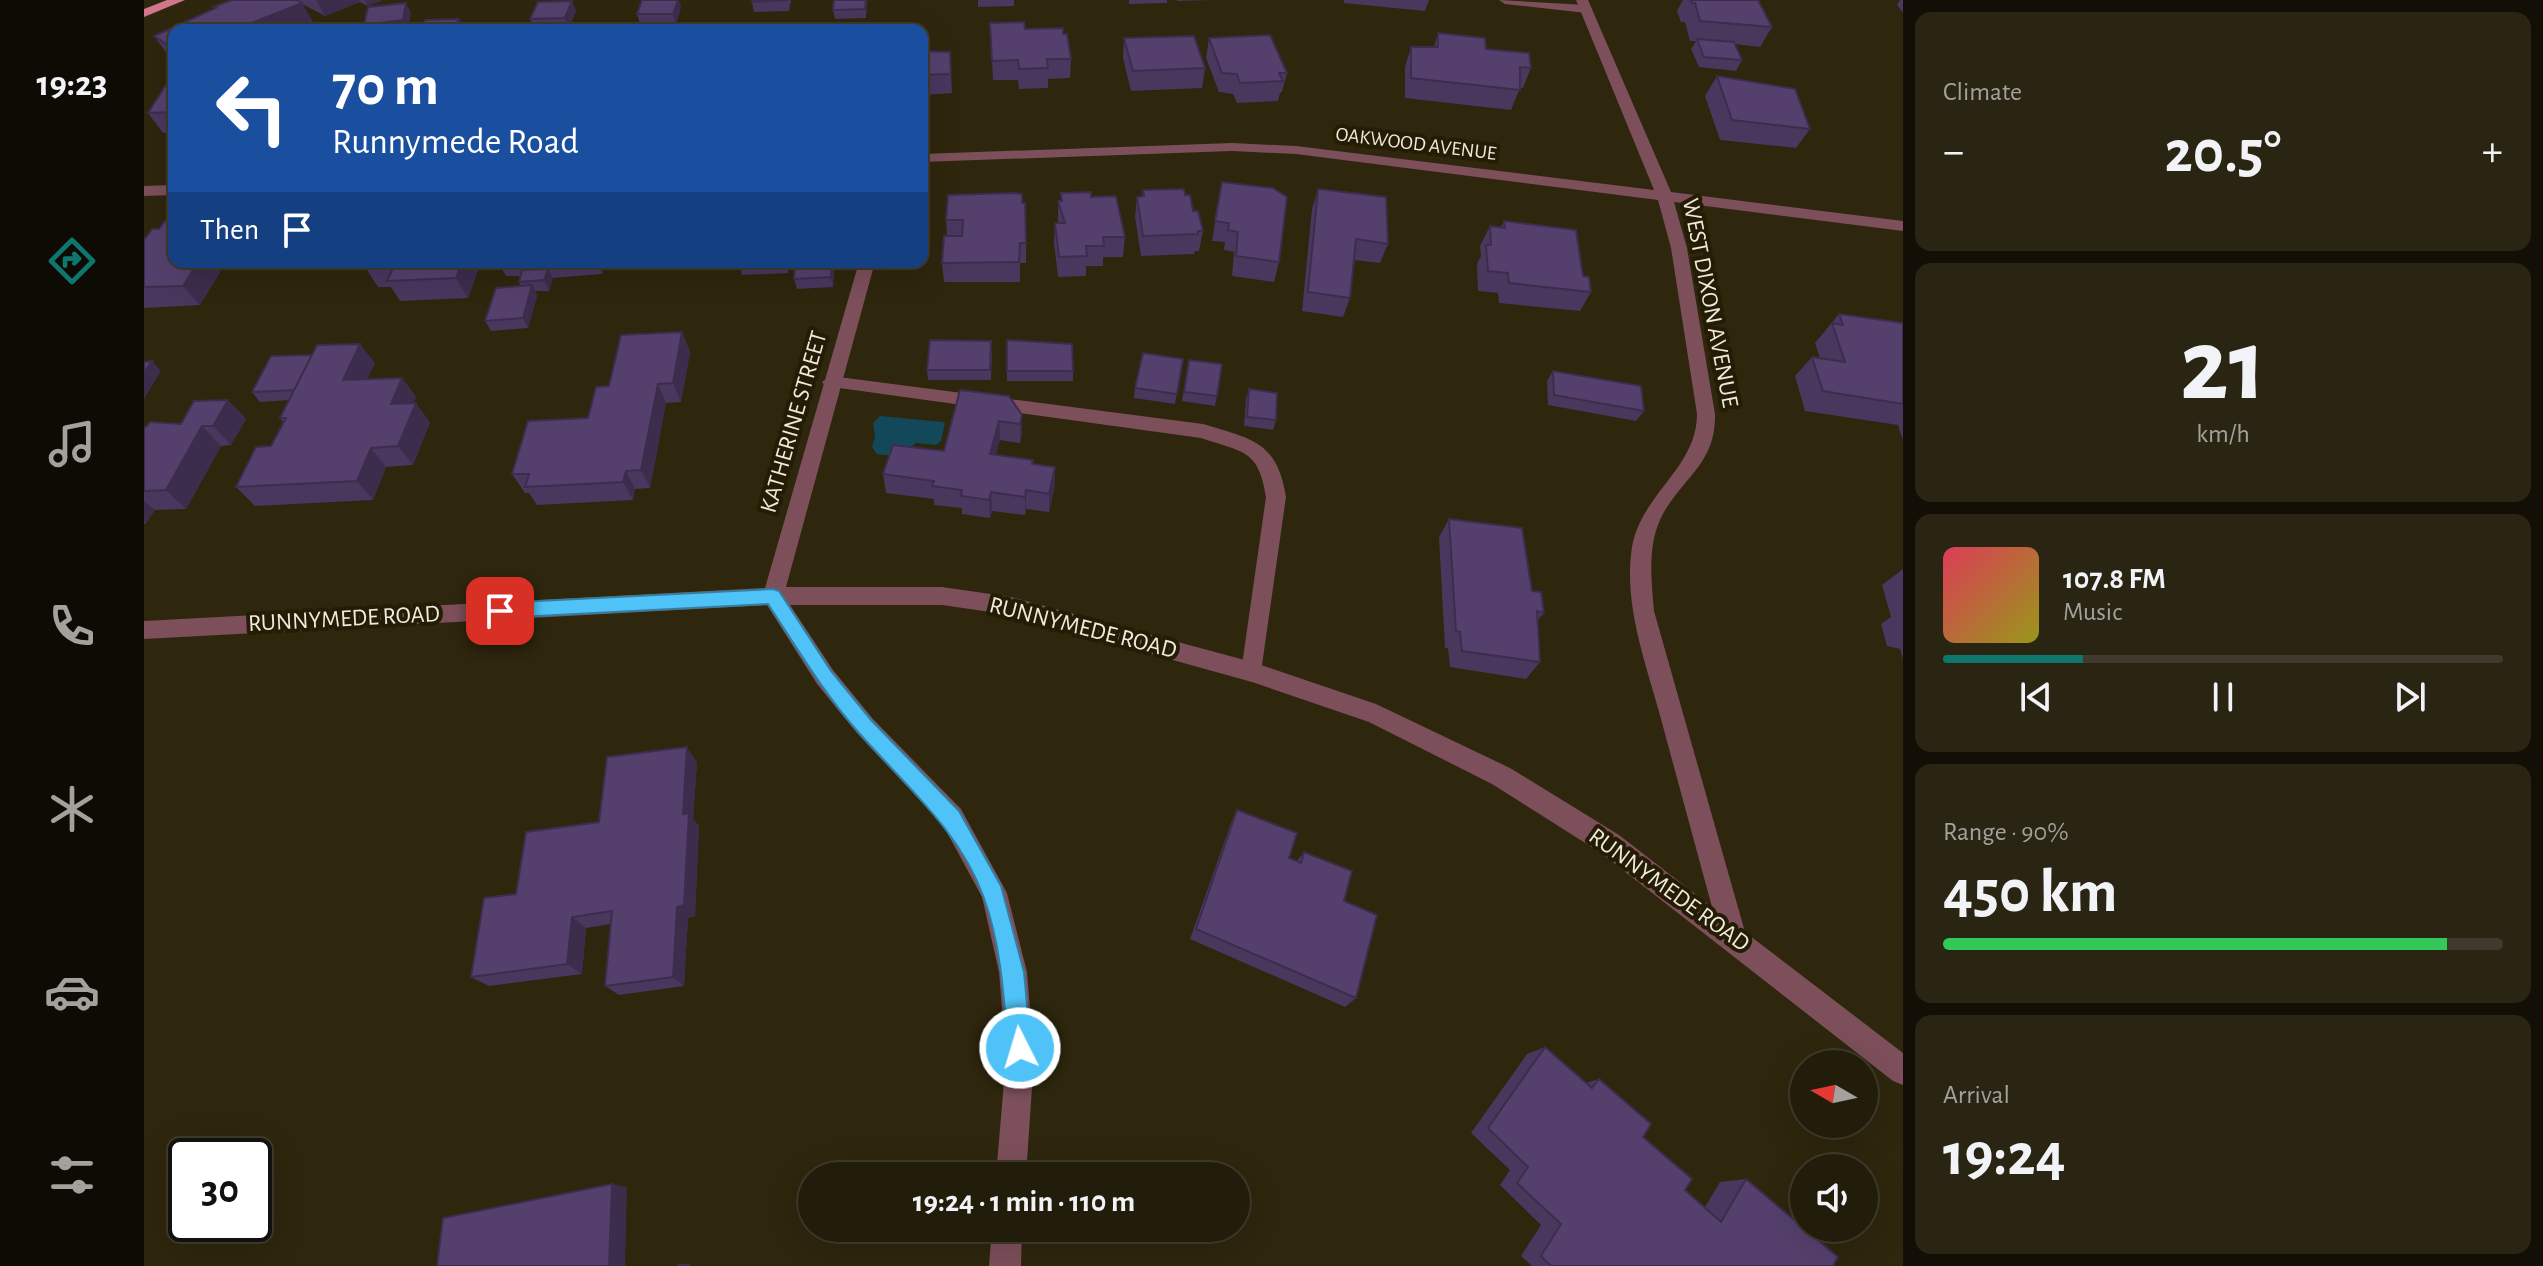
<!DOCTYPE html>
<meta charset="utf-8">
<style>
body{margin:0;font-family:"Alegreya Sans",sans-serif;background:#2a2513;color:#f1f3f6;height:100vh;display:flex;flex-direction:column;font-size:30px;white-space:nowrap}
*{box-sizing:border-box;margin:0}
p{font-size:26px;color:#a2a19c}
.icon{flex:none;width:44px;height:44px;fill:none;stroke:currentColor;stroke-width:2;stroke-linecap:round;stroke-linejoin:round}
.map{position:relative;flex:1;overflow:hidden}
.side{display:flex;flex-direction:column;gap:12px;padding:12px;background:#130f06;width:640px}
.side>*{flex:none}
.top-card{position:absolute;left:24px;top:24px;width:760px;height:244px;border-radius:16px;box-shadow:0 8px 32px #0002,0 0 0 2px #3f3a2b;background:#1a4fa0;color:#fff;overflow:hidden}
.needle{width:52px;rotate:279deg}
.fabs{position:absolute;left:1646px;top:1050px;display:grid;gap:16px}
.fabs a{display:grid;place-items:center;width:88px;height:88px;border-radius:50%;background:#221c0a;box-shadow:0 8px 32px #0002,0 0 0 2px #3f3a2b;font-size:40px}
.speed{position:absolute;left:24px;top:1138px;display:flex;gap:16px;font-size:40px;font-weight:700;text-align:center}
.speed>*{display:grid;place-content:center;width:104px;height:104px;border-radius:50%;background:#221c0a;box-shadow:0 8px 32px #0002,0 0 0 2px #3f3a2b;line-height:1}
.speed .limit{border:4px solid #111;border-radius:12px;background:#fff;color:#111}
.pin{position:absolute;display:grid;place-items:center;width:68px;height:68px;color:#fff;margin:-34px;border-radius:16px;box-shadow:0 4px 12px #0006}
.me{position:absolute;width:88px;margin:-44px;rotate:355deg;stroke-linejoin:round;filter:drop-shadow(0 0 6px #0008)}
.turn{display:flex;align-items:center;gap:28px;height:168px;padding:0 32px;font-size:36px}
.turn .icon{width:104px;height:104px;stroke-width:2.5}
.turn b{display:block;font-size:56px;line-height:68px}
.then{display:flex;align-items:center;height:76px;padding:0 32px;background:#0003;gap:16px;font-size:30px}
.big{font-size:60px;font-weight:700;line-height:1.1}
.side .widget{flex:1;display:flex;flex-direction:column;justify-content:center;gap:12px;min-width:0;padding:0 28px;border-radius:16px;background:#2a2513}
.side .dial{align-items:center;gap:0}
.dial b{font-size:104px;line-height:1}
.song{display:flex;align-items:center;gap:24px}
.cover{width:96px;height:96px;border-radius:12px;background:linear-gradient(135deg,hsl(350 70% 55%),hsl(60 70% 35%))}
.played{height:8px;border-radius:4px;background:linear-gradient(90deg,#0f766e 25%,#3f3a2b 25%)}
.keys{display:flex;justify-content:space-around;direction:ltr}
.heat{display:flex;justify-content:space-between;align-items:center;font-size:44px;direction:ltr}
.charge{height:12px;border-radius:6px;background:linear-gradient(90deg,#34c759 90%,#3f3a2b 0)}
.trip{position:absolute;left:654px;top:1162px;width:452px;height:80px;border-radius:40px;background:#221c0a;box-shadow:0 8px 32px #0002,0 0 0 2px #3f3a2b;font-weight:700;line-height:80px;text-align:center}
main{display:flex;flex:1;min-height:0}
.tab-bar{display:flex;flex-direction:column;width:144px;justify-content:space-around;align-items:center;background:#0e0b04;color:#a2a19c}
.tab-bar .icon{width:56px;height:56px}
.tab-bar .selected{color:#0f766e}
.tab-bar b{font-size:36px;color:#f1f3f6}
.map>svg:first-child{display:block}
.water{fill:#124859}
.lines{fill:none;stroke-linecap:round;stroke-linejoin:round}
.service{fill:#7c4f5a;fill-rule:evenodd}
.minor{fill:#7c4f5a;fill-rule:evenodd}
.primary{fill:#d1768c;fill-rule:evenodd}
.wall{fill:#49375e}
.shaded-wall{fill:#3c2d4c}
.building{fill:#55406d;stroke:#3c2d4c;stroke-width:2}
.route{fill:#4fc3f7;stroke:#337fa1;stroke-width:2}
.labels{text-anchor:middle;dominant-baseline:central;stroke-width:8;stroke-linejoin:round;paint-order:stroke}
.far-street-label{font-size:20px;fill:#efeadb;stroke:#241c04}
.street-label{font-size:24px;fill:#efeadb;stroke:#241c04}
</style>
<main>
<nav class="tab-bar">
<b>19:23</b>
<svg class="icon selected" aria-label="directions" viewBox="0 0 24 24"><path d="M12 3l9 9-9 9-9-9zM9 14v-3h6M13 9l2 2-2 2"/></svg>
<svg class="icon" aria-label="music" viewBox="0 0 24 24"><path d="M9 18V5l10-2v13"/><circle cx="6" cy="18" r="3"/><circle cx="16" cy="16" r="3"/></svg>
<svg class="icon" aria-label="phone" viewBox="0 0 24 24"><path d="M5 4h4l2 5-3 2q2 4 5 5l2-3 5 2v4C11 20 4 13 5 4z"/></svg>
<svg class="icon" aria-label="climate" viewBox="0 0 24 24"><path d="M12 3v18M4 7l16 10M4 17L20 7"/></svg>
<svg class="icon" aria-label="car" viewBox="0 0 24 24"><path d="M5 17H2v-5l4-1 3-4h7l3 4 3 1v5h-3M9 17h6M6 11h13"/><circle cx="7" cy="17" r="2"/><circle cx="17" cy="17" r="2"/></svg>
<svg class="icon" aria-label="filters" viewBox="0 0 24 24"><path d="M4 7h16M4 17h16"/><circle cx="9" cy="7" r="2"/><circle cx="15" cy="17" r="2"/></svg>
</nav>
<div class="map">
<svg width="1759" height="1266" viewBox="0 0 1759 1266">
<rect width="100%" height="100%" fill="#2e260d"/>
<path class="water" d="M736 416 799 422 801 423 797 441 792 445 772 443C759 454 750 457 733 454L728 447 731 436 729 423Z"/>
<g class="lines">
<path class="service" d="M1355 0 1442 5 1448 9 1442 13 1361 4Z
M687 376 1059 424C1108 439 1133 441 1142 497L1116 679 1108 682 1100 679 1097 672 1122 497C1115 449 1098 452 1057 438L681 386 678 382Z"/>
<path class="minor" d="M1432 0H1444L1527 192 1759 221V231L1530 202 1543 248 1571 414C1572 462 1542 475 1520 512 1503 541 1507 578 1510 611L1601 932 1759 1053V1085L1749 1081 1457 853 1348 784 1225 722 1108 682 867 615 798 605H646L689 670 729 719 817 809 863 893 883 972 890 1058 882 1176H852L862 1058 855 972 838 897 799 825 713 733 673 684 623 605 0 639V621L621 588 715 262H731L642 587H798L867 597 1108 662 1232 704 1366 768 1475 835 1568 907C1551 844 1534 782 1517 719 1502 663 1479 605 1488 547 1497 494 1553 468 1553 414L1527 248 1514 200 1152 154 1088 151 778 162V154L1088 143 1152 146 1510 190Z
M30 185V195L0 196V186Z
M848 1228H878L877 1266H845Z"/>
<path class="primary" d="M23 0H41L0 17V9Z"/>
</g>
<path class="wall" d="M88 0H239L224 6 216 2 181 16 158 4 169 22 150 30H30V59L24 55 10 36 70 9 69 7Z
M647 0 645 11 610 12 608 2Z
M723 0 722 18 691 19 689 10Z
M834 0H870V6L834 7Z
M985 0H1023V3L985 4Z
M1033 0H1067L1033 1Z
M1200 0H1285L1281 11 1200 3Z
M1539 0H1614L1628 27 1616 47 1591 44 1598 60 1592 71 1555 67 1547 49 1552 41H1546L1541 22H1537L1533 11Z
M1756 0H1759V13L1753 5Z
M428 1 432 11 425 28 390 29 386 19Z
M537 7 532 24H496L493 14Z
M846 23 919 34 927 59 926 78 904 79V88L875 89 874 80H849Z
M1294 33 1342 49 1387 68 1379 88H1376L1367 110 1261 98V67L1267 47H1290Z
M980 38 1061 68 1058 88 987 91 979 58Z
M1065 38 1143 73 1138 92 1136 93 1134 101 1093 103 1089 94 1075 92 1062 58Z
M778 51 806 52 808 93 778 95Z
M1573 76 1666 129 1652 148 1576 140 1561 96Z
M30 80V133H19L4 113Z
M1078 182 1135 262 1130 282 1088 276 1090 252 1080 250 1081 242 1068 241Z
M1174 189 1244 244 1236 263 1210 260 1206 298 1199 317 1158 311 1168 209Z
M999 190 1041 195 1059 231 1055 251H1051L1050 254 997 256 991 217 993 197H998Z
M917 193 947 197 981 237 979 257H959V266H942V276L914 277 910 243 911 223H914V201H917Z
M878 203 882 243V263H876V282H800L798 263 803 236 802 220Z
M1360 221 1439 276 1447 292 1436 311 1355 303 1354 293 1334 291 1333 264 1337 256 1336 246 1346 226 1357 227Z
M0 240 30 262H82L56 305 0 308Z
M337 262 324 298 256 301 247 287H234L221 267Z
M354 262H461L458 274 408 278 405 291H391L393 296 384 328 347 331 341 321 377 286 375 282 377 276H362Z
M595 262H691L689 287 653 289 650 279 651 265 645 266 644 273 598 275Z
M1695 314 1759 323V440L1754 425 1661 411 1651 376 1668 357 1676 358 1671 343Z
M538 332 546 352 537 402 522 403 506 488 491 489 489 500 393 505 385 493H381L368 474 444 418 465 386Z
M863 340 929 371V381H863Z
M848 351 847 380H784L783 370Z
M1039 359 1031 404 990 398 991 388Z
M1045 360 1073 396 1071 406 1038 401Z
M231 363 223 379 258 378 272 397 269 403 286 422 269 465 242 467 229 500 111 506 92 487 127 446 139 422 136 418 145 400 116 402 108 392Z
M1409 371 1500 411 1492 421 1404 405 1403 381Z
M1105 389 1132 420 1129 430 1100 426 1102 399Z
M816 390 878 415V434L876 443 856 440 852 455 889 464 911 485 905 512 882 509 881 515 848 511 846 518 818 514V508L790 505V499L742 493 739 474 800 451Z
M84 400 102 419 87 445 77 446 42 509 11 510 2 523 0 524V427L37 424Z
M1305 519 1388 591 1400 613 1393 621 1396 662 1382 679 1306 667 1304 648H1301L1295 537Z
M1759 569V659L1756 649 1743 646 1737 624 1747 617 1738 585Z
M553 762 549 819 555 826 551 916 544 918 540 986 475 995 461 986 467 924 442 928 438 974 345 986 327 977 372 894 455 822Z
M1093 810 1145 858 1153 861 1160 852 1200 901 1212 998 1201 1007 1046 939 1087 823Z
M1401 1047 1442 1083 1455 1079 1541 1190 1561 1207 1576 1182 1602 1179 1689 1266H1388L1377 1256 1397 1225 1356 1185 1366 1170 1327 1133 1383 1054Z"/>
<path class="shaded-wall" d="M172 0H215L216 2 181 16Z
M221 0H239L224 6Z
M534 0H535L537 7 532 24 529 14Z
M428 1 432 11 425 28 421 18Z
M158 3 169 22 150 30H107L103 25Z
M262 3 267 13 264 30H223L220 25Z
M315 19 319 30H309Z
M100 23 105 30H79Z
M54 262H82L56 305 39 286Z
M318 262H337L324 298 312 278Z
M452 262H461L458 274Z
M688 262H690V265L689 287 687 277Z
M404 269 409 279 405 291 400 280Z
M388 285 393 296 384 328 379 318Z
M538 332 546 352 537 402 529 383Z
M216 344 231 363 214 399 199 380Z
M8 361 17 371 0 399V373Z
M258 378 272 397 261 423 247 404Z
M514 384 522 403 506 488 497 470Z
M84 400 102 419 87 445 69 426Z
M272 403 286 422 269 465 254 446Z
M878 415V434L876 443V424Z
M855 421 856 440 847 473 846 454Z
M58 426 77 446 42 509 22 490Z
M227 448 242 467 229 500 213 481Z
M911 467V485L905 512V494Z
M482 471 491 489 489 500 479 482Z
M882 490V509L881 515V497Z
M847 492 848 511 846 518 845 500Z
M0 501 11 510 2 523 0 521Z
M543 747 553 762 549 819 555 826 551 916 544 918 540 986 529 977Z
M428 917 442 928 438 974 423 964Z
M468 1184 483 1187 481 1266H465Z
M533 1264H546V1266H533Z"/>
<path class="building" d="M88 0H153L158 3 103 25 100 23 79 30H30V47L28 48 10 36 72 8 69 7Z
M498 0H534L529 14H493Z
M609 0H644L608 2Z
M690 0H722L721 9 689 10Z
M1547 0H1614L1628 27 1556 21 1551 3H1548Z
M428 1 421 18 386 19 394 2Z
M262 3 259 20 220 25 224 7Z
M315 19 309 30H275L281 20Z
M880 22 881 29 919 28V34H923L927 59H903L904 68 875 69 874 60 848 61 846 23Z
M1294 33 1341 38 1342 49 1385 53 1387 68 1376 67V90L1267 78V47H1294Z
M1126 35 1143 73H1135L1139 81 1096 83 1093 74 1078 73 1065 38Z
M1050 36 1061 68 989 71 980 38Z
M1553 39 1590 42 1598 60 1560 57Z
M778 51 806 52 807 74 778 75Z
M1573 76 1651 89 1666 129 1588 120Z
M25 80H30V112L4 113Z
M1078 182 1129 188 1143 197 1135 262 1092 256 1094 232 1084 230 1085 223 1071 221Z
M1040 189 1041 195H1046L1049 211H1054L1059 231H1054V234L999 236 993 197 1000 196 999 190Z
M1174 189 1242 197 1244 244 1212 239 1206 298 1164 292Z
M947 192V197L972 196 981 237H959L960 246H942L943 256 915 257 911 223H921L914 201H918L917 193Z
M870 193 878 194V203H881L882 243H876L875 262 798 263 800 236H818L819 220H802L804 195Z
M21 221H30V262H54L39 286 0 287V240L8 229H15Z
M1360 221 1432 230 1439 276 1445 277 1447 292 1365 283 1364 273 1344 271 1342 245H1347L1346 226 1361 228Z
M224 262H318L312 278 243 281 250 266 221 267Z
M651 262H688L687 277 650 279Z
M404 269 400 280 375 282 378 270Z
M388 285 379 318 341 321 352 288Z
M1695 314 1759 323V404L1679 391 1668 357 1701 362 1688 323 1699 325Z
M538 332 529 383 514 384 497 470 482 471 479 482 381 487 385 474H368L384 421 444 418 452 387 465 386 477 335Z
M786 340 847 341 846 370H783Z
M863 340 928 344 929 371H863Z
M216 344 199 380 258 378 247 404 272 403 254 446 227 448 213 481 92 487 112 447 127 446 142 418H136L173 345Z
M999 353 1039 359 1033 394 991 388Z
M168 355 150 390 108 392 127 356Z
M1045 360 1078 364 1073 396 1040 392Z
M8 361 0 373V362Z
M1409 371 1497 386 1500 411 1410 395Z
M1105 389 1133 393 1132 420 1103 417Z
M816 390 865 396 878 415 876 424 855 421 846 454 889 460 888 464 911 467 905 494 882 490 881 497 847 492 845 500 817 496 818 490 788 486 790 481 739 474 749 445 800 451Z
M84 400 69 426H58L22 490 0 491V427H2L6 422 37 424 50 401Z
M1305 519 1378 528 1388 591 1397 592 1400 613 1393 611 1396 662 1318 651 1316 632 1312 631Z
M543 747 539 814 545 813 540 905 533 907 529 977 461 986 468 911 428 917 423 964 327 977 340 898 372 894 382 832 455 822 463 757Z
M1093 810 1153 833 1145 858 1157 863 1160 852 1208 871 1200 901 1233 915 1212 998 1052 929Z
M1401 1047 1448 1088 1455 1079 1507 1124 1499 1137 1548 1179 1541 1190 1577 1222 1602 1179 1694 1257 1689 1266H1407L1397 1256 1417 1224 1373 1183 1384 1167 1344 1128Z
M468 1184 465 1266H293L299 1218Z"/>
<path class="route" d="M629 589 635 591 687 671 727 720 815 811 857 886 880 972 887 1048 884 1056 876 1060 868 1056 864 1048C860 998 857 945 840 898 816 831 761 785 715 733 680 694 653 648 624 604L356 618 347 611 356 603Z"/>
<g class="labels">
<g class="far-street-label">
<text transform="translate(1272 144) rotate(7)">OAKWOOD AVENUE</text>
</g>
<g class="street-label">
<text transform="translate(1566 303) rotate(79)">WEST DIXON AVENUE</text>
<text transform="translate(650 422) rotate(-74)">KATHERINE STREET</text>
<text transform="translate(200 619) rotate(-3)">RUNNYMEDE ROAD</text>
<text transform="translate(939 628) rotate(14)">RUNNYMEDE ROAD</text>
<text transform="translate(1525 890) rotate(36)">RUNNYMEDE ROAD</text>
</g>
</g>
</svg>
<div class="fabs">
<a><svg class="needle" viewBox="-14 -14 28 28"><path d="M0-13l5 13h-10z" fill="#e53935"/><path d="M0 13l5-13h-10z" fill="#a2a19c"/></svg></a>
<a><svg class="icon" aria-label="sound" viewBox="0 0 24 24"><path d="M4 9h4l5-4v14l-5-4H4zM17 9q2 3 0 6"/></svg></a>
</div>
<div class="speed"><div class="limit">30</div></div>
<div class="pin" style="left:356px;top:611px;background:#d93025"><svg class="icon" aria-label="arrive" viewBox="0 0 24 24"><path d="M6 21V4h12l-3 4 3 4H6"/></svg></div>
<svg class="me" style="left:876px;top:1048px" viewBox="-20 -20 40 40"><circle r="17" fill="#4fc3f7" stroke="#fff" stroke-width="3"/><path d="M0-11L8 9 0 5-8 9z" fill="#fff"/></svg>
<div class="trip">19:24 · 1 min · 110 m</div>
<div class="top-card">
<div class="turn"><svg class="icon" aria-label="left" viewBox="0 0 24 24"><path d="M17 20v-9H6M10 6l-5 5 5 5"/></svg><div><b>70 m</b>Runnymede Road</div></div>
<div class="then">Then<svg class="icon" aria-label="arrive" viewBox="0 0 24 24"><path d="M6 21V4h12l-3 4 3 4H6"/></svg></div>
</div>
</div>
<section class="side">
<div class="widget"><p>Climate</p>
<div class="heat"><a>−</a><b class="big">20.5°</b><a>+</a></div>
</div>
<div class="widget dial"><b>21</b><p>km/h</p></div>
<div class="widget">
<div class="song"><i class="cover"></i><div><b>107.8 FM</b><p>Music</p></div></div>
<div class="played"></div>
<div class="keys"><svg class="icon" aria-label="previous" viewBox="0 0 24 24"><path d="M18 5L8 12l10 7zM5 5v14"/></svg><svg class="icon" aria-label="pause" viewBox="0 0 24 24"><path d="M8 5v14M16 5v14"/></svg><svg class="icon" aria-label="next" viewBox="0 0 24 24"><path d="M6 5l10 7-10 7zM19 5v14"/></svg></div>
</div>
<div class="widget"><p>Range · 90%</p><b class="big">450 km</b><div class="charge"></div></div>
<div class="widget"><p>Arrival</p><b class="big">19:24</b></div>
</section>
</main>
